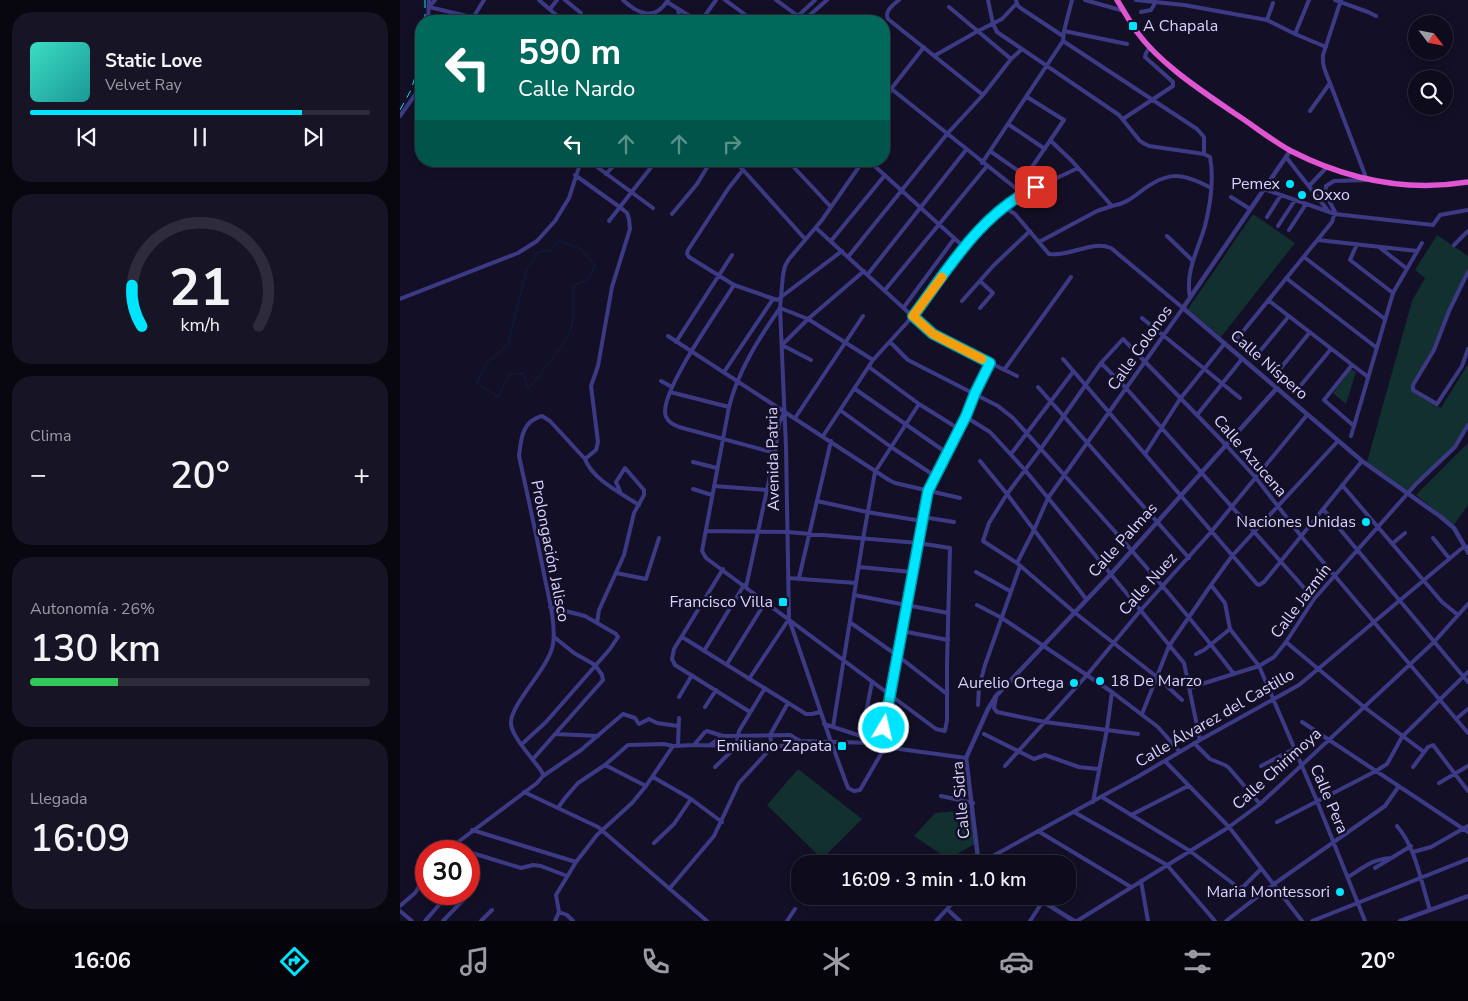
<!DOCTYPE html>
<html lang="es">
<meta charset="utf-8">
<style>
body{margin:0;font-family:"Nunito Sans",sans-serif;background:#171425;color:#f1f3f6;height:100vh;display:flex;flex-direction:column;font-size:19px;white-space:nowrap}
*{box-sizing:border-box;margin:0}
p{font-size:16px;color:#9b9ba3}
.icon{flex:none;width:28px;height:28px;fill:none;stroke:currentColor;stroke-width:2;stroke-linecap:round;stroke-linejoin:round}
.map{position:relative;flex:1;overflow:hidden}
.drawer{display:flex;flex-direction:column;gap:12px;padding:12px;background:#08060f;width:400px}
.drawer>*{flex:none}
.banner{position:absolute;left:15px;top:15px;width:475px;height:152px;border-radius:20px;box-shadow:0 2px 12px #0003,0 0 0 1px #2e2b3b;background:#00695c;color:#fff;overflow:hidden}
.needle{width:32px;rotate:122deg}
.fabs{position:absolute;left:1008px;top:15px;display:grid;gap:10px}
.fabs a{display:grid;place-items:center;width:45px;height:45px;border-radius:50%;background:#0e0b1c;box-shadow:0 2px 12px #0003,0 0 0 1px #2e2b3b;font-size:25px}
.speed{position:absolute;left:15px;top:840px;display:flex;gap:10px;font-size:25px;font-weight:700;text-align:center}
.speed>*{display:grid;place-content:center;width:65px;height:65px;border-radius:50%;background:#0e0b1c;box-shadow:0 2px 12px #0003,0 0 0 1px #2e2b3b;line-height:1}
.speed .limit{border:8px solid #d22;background:#fff;color:#111}
.pin{position:absolute;display:grid;place-items:center;width:42px;height:42px;color:#fff;margin:-21px;border-radius:10px;box-shadow:0 2px 8px #0006}
.me{position:absolute;width:55px;margin:-28px;rotate:9deg;stroke-linejoin:round;filter:drop-shadow(0 0 4px #0008)}
.turn{display:flex;align-items:center;gap:18px;height:105px;padding:0 20px;font-size:22px}
.turn .icon{width:65px;height:65px;stroke-width:2.5}
.turn b{display:block;font-size:35px;line-height:42px}
.lanes{display:flex;align-items:center;height:48px;padding:0 20px;background:#0003;justify-content:center;gap:25px;direction:ltr}
.lanes .off{opacity:.35}
.big{font-size:38px;font-weight:600;line-height:1.1}
.drawer .tile{flex:1;display:flex;flex-direction:column;justify-content:center;gap:8px;min-width:0;padding:0 18px;border-radius:20px;background:#171425}
.drawer .dial{align-items:center;gap:0}
.dial svg{height:130px;overflow:visible;fill:none;stroke:#2e2b3b;stroke-width:7;stroke-linecap:round;text-anchor:middle}
.dial text{fill:#f1f3f6;stroke:none}
.song{display:flex;align-items:center;gap:15px}
.cover{width:60px;height:60px;border-radius:8px;background:linear-gradient(135deg,hsl(170 70% 55%),hsl(180 70% 35%))}
.played{height:5px;border-radius:2px;background:linear-gradient(90deg,#00e5ff 80%,#2e2b3b 80%)}
.keys{display:flex;justify-content:space-around;direction:ltr}
.heat{display:flex;justify-content:space-between;align-items:center;font-size:28px;direction:ltr}
.charge{height:8px;border-radius:4px;background:linear-gradient(90deg,#34c759 26%,#2e2b3b 0)}
.trip{position:absolute;left:391px;top:855px;width:285px;height:50px;border-radius:20px;background:#0e0b1c;box-shadow:0 2px 12px #0003,0 0 0 1px #2e2b3b;font-weight:600;line-height:50px;text-align:center}
.menu{display:flex;height:80px;justify-content:space-around;align-items:center;background:#06040b;color:#9b9ba3}
.menu .icon{width:35px;height:35px}
.menu .current{color:#00e5ff}
.menu b{font-size:22px;color:#f1f3f6}
main{display:flex;flex:1;min-height:0}
.map>svg:first-child{display:block}
.green{fill:#12302f}
.lines{fill:none;stroke-linecap:round;stroke-linejoin:round}
.stream{stroke:#0a1f44;stroke-width:1}
.minor{stroke:#3d3a85;stroke-width:4}
.tertiary{stroke:#3d3a85;stroke-width:4.5}
.trunk{stroke:#e055d1;stroke-width:5.5}
.rail{stroke:#00e5ff;stroke-width:1;stroke-dasharray:8 6;stroke-linecap:butt}
.route-casing{stroke:#0095a6;stroke-width:12}
.route{stroke:#00e5ff;stroke-width:9}
.slow{stroke:#f59e0b;stroke-width:9}
.poi-dot{fill:#00e5ff;stroke:#130f26;stroke-width:2}
.labels{text-anchor:middle;dominant-baseline:central;stroke-width:5;stroke-linejoin:round;paint-order:stroke}
.poi-label{font-size:16px;fill:#d9d4ff;stroke:#130f26;text-anchor:end}
.street-label{font-size:16px;fill:#d9d4ff;stroke:#130f26}
</style>
<main>
<section class="drawer">
<div class="tile">
<div class="song"><i class="cover"></i><div><b>Static Love</b><p>Velvet Ray</p></div></div>
<div class="played"></div>
<div class="keys"><svg class="icon" aria-label="previous" viewBox="0 0 24 24"><path d="M18 5L8 12l10 7zM5 5v14"/></svg><svg class="icon" aria-label="pause" viewBox="0 0 24 24"><path d="M8 5v14M16 5v14"/></svg><svg class="icon" aria-label="next" viewBox="0 0 24 24"><path d="M6 5l10 7-10 7zM19 5v14"/></svg></div>
</div>
<div class="tile dial"><svg viewBox="0 0 100 80">
<path d="M14 69A42 42 0 1 1 86 69"/>
<path d="M14 69A42 42 0 0 1 8 44" stroke="#00e5ff"/>
<text x="50" y="56" font-size="32" font-weight="700">21</text>
<text x="50" y="72" font-size="11">km/h</text>
</svg></div>
<div class="tile"><p>Clima</p>
<div class="heat"><a>−</a><b class="big">20°</b><a>+</a></div>
</div>
<div class="tile"><p>Autonomía · 26%</p><b class="big">130 km</b><div class="charge"></div></div>
<div class="tile"><p>Llegada</p><b class="big">16:09</b></div>
</section>
<div class="map">
<svg width="1068" height="921" viewBox="0 0 1068 921">
<rect width="100%" height="100%" fill="#130f26"/>
<path class="green" d="M853 214 895 243 821 337 788 309Z
M1037 235 1068 256V273L1049 311 1034 350 1012 387 1014 391 1041 408 1068 364V425L1046 457 1009 492 967 462 1012 301 1025 278 1015 270Z
M951 369 956 372 946 404 933 393Z
M1068 443V505L1054 525 1016 495Z
M398 769 462 819 422 859 367 805Z
M571 810 575 844 548 859 514 836 535 813Z"/>
<g class="lines">
<path class="stream" d="M160 241 181 249 195 265 189 279 173 286C172 298 175 313 172 325 167 343 141 374 128 389L123 373 109 375 98 397 77 383 86 364 108 344 127 269 138 252 150 251Z"/>
<path class="minor" d="M35 0 29 7 88 21
M139 0 163 21
M165 0 181 13
M223 0C239 15 255 21 268 0
M325 0 354 21
M376 0 405 21
M499 0C493 5 484 11 488 19L583 95
M588 0 593 24 597 32 719 115 740 141 745 144 749 146 804 154 810 157C814 178 810 206 805 226 798 250 785 272 790 297
M616 0 618 6 622 9 663 36
M685 0 724 11
M736 0 784 5 867 20 895 34 926 47
M935 0 968 12 976 16
M267 2 298 21
M549 7 611 59
M150 9 157 0
M278 9 280 21
M741 12 751 10 754 5V0
M867 20 873 3
M28 21 29 0
M71 21 84 0
M301 21 316 0
M360 21 391 19 398 16 415 0
M403 21 427 0
M664 31 727 44
M895 34 909 0
M663 41 797 129 804 137V154
M534 56 578 31 602 19 617 3
M484 83 623 194
M484 107 491 89 524 47
M910 111 930 83
M0 116 15 95 21 74
M723 119 773 86V82L745 57 746 53 750 47
M608 124 645 149
M651 141 672 161 712 206C724 204 731 199 740 192 767 171 781 172 811 188
M590 151 627 177
M886 157 929 212
M189 161 253 208
M335 161 405 239
M388 161 431 207
M463 161 422 220 389 259 385 266 383 275 380 308 386 447 389 619 430 739 448 788 454 791 460 790 485 747
M469 161 564 247
M582 163 663 41 664 31 672 0
M342 171 328 189 288 250 287 254 289 257 334 285 377 300 442 251
M206 174 218 161
M909 186 927 167
M617 189 664 120 627 97
M864 189 935 214 1033 225 1040 215 1068 210
M831 197 850 209
M604 207 615 214 649 254C671 257 690 240 711 248L783 308 648 498 634 530 617 563
M272 214 297 184 311 161
M867 217 881 195
M209 221 256 161
M878 226 895 200
M416 228 533 335 617 376
M889 230 906 204
M767 236 793 261
M918 240 1017 251
M431 241 485 175
M639 242 697 211 712 206
M957 244 950 260 993 293
M1054 245 1068 231
M979 247 1006 268
M448 257 547 134 583 95 611 59 622 49
M904 257 985 319
M1068 272 1049 311 1034 350 1013 385V390L1037 404 1062 366 1068 349
M468 274 566 150
M886 278 977 348
M334 285C318 311 266 383 265 411 265 420 271 424 279 427L375 453
M485 290 587 166
M0 299 118 253 137 241 155 221 169 198 181 161
M868 300 968 377
M562 301 594 265 630 231
M504 307 554 239
M580 308 593 293 580 281
M742 318 840 398
M268 336 489 480 495 483 560 498
M836 340 932 222 935 212 925 193 926 186 934 181 967 180 930 83C926 73 922 66 923 55L941 0
M276 342 332 255
M490 342 508 360 598 406 613 418C688 502 765 584 834 674
M856 356 889 316
M663 359 857 584 859 585 864 582 962 461
M411 360 382 345 408 319 464 271
M701 363 726 388 914 599
M952 365 924 400 954 426
M469 367 519 404 559 429
M604 370 671 277
M324 372 373 299
M876 374 910 332
M261 381 272 387
M638 387 789 558
M455 389 547 453
M896 391 931 349
M270 392 329 407
M440 410 491 447 535 476
M797 415 842 359
M566 417 590 432 625 470 784 663 800 740
M395 418 463 316
M423 436 473 360 513 316 564 247 587 221 623 194 678 168
M951 436 993 293 1022 243
M611 454 673 372
M745 454 780 399 825 343
M185 459C192 479 221 493 239 505
M580 461 607 494 686 599
M293 462 317 468
M942 485 1042 602 1058 615
M314 486 366 490
M293 489 312 495
M417 501 467 512 522 521
M923 509 1068 682
M523 517 554 522
M306 531 387 532 518 543 550 548 547 664V720L545 731 536 729 306 558 302 551 329 407C338 371 359 338 380 308L408 319 473 360
M1033 538 1049 558
M993 543 1005 533
M459 567 512 572
M323 569 274 649 272 659 275 665 350 712
M576 572 610 591
M216 573 246 579 259 538
M388 578 456 583
M399 578 431 441
M811 585 825 603 830 629 859 666 917 801 965 921
M346 587 375 453 379 423 384 413
M454 595 548 613
M577 605 602 618 712 692 758 727 780 752
M197 623 199 610 224 555 234 513 244 495V490L225 468 216 482 220 491
M451 623 498 656 547 694
M502 631 548 640
M282 637 406 714H412L420 712
M886 642 964 707 1024 752
M304 651 344 585
M796 654 804 650 830 629
M327 664 366 601
M349 679 389 619
M789 688 859 666 874 657 886 642 914 599 1016 484 1055 447 1068 425
M279 697 292 675
M596 697 594 708 597 712 645 722 738 734
M782 700 757 677 674 612 617 563 583 541 589 523 607 494 640 450 701 363 723 339 826 445 856 478 901 536 1068 733
M578 705 579 687 585 665 620 566
M305 707 316 690
M466 713 472 682
M742 714 769 646 811 585 832 556 854 532 938 441
M1056 719 1068 709
M902 722 1068 832
M424 724 461 736 473 743
M433 727 463 539 475 472 519 404
M156 734 198 736
M584 734 634 759 645 755 679 767 698 769
M338 736 340 740 348 746
M794 743 810 759 825 765 829 768 860 804
M122 744 146 722 210 649 218 637 216 634 185 616 150 607
M278 745 279 718
M294 745 305 732 307 731 323 736 390 735 400 741
M310 745 323 736
M481 746 528 491 566 417 575 393 589 363
M133 759 203 680 202 675 195 665 174 653 154 637
M765 761 829 827 902 921
M205 765 246 786
M605 766 687 675 740 611 811 532 907 415
M861 766 894 749
M315 767 336 747 339 731 365 688
M1013 767 1028 747 1033 745 1068 791
M143 776 142 772C134 760 112 737 111 724 109 705 149 669 153 644 156 625 149 598 145 579 137 538 128 497 119 456 121 439 122 421 142 416L150 421 185 459 196 450 198 442 191 386 198 366 212 287 230 229 229 219 227 213 221 208 175 175
M253 777 291 799 322 822
M1039 783 1068 766
M124 792 198 827 307 921
M541 796 573 803
M702 797 790 851 839 888 843 887 861 869
M693 802 707 729 712 692
M158 808 165 798 178 783 205 765 228 745 264 744 273 746 294 745 372 747 388 745 400 741 473 743 485 747 566 758
M674 812 767 865 815 921
M731 815 788 786
M877 822 976 771 987 764 1002 737 1068 672
M997 826C1016 848 1021 882 1030 910
M72 830 176 862
M638 831 731 887
M254 843 274 824 291 799
M51 846 67 851
M46 851 137 783 143 776 181 750 223 714 235 718 239 724 249 719 257 723 278 726
M69 852 121 868 133 865 141 866 167 876
M1013 852 1031 847 1068 826
M580 863 739 776 800 740 899 685 1061 549 1065 547 1068 553
M975 868 1011 846
M948 877C963 868 972 859 991 858
M741 881 748 921
M270 888 314 836 339 783 372 747 370 735 388 703
M0 906 15 893 26 876
M547 909 560 921
M0 911 12 921
M159 912 167 915 173 921
M25 921 45 898
M43 921 66 897
M81 921 92 910
M155 921 159 912 156 895 176 862 197 835 232 803 246 786 273 746
M387 921 395 909
M536 921 559 896
M630 921 643 901
M677 921 829 827 860 804 1034 642 1068 604
M826 921 874 884 985 806 999 786
M912 921 1068 859"/>
<path class="tertiary" d="M890 151 783 308 962 461 1041 517 1054 528 1065 547H1068
M582 864 578 858 566 758 588 709 596 696 710 575 877 388
M634 896 674 921
M1000 921 1068 896"/>
<path class="trunk" d="M717 0C724 11 730 22 737 32 760 64 802 91 834 113 853 125 871 140 891 151 946 179 1007 192 1068 182"/>
<path class="rail" d="M25 0V21
M0 110 11 90 21 57"/>
</g>
<g class="lines">
<g class="route-casing">
<path id="route" d="M484 728 528 491 566 416 575 393 590 363 533 334 513 316C549 268 580 214 636 187"/>
</g>
<use href="#route" class="route"/>
<path class="slow" d="M542 277 513 316 533 334 582 359"/>
</g>
<g class="poi-dot">
<rect x="728" y="21" width="10" height="10" rx="2.5"/>
<circle cx="890" cy="184" r="5"/>
<circle cx="902" cy="195" r="5"/>
<circle cx="966" cy="522" r="5"/>
<rect x="378" y="597" width="10" height="10" rx="2.5"/>
<circle cx="700" cy="681" r="5"/>
<circle cx="674" cy="683" r="5"/>
<rect x="437" y="741" width="10" height="10" rx="2.5"/>
<circle cx="940" cy="892" r="5"/>
</g>
<g class="labels">
<g class="poi-label">
<text x="743" y="26" text-anchor="start">A Chapala</text>
<text x="880" y="184">Pemex</text>
<text x="912" y="195" text-anchor="start">Oxxo</text>
<text x="956" y="522">Naciones Unidas</text>
<text x="373" y="602">Francisco Villa</text>
<text x="710" y="681" text-anchor="start">18 De Marzo</text>
<text x="664" y="683">Aurelio Ortega</text>
<text x="432" y="746">Emiliano Zapata</text>
<text x="930" y="892">Maria Montessori</text>
</g>
<g class="street-label">
<text transform="translate(740 348) rotate(-55)">Calle Colonos</text>
<text transform="translate(869 365) rotate(41)">Calle Níspero</text>
<text transform="translate(850 456) rotate(49)">Calle Azucena</text>
<text transform="translate(373 459) rotate(-91)">Avenida Patria</text>
<text transform="translate(723 540) rotate(-48)">Calle Palmas</text>
<text transform="translate(150 551) rotate(79)">Prolongación Jalisco</text>
<text transform="translate(748 584) rotate(-48)">Calle Nuez</text>
<text transform="translate(901 601) rotate(-53)">Calle Jazmín</text>
<text transform="translate(815 718) rotate(-30)">Calle Álvarez del Castillo</text>
<text transform="translate(877 769) rotate(-42)">Calle Chirimoya</text>
<text transform="translate(929 799) rotate(67)">Calle Pera</text>
<text transform="translate(561 800) rotate(-95)">Calle Sidra</text>
</g>
</g>
</svg>
<div class="fabs">
<a><svg class="needle" viewBox="-14 -14 28 28"><path d="M0-13l5 13h-10z" fill="#e53935"/><path d="M0 13l5-13h-10z" fill="#9b9ba3"/></svg></a>
<a><svg class="icon" aria-label="search" viewBox="0 0 24 24"><circle cx="10" cy="10" r="6"/><path d="M15 15l6 6"/></svg></a>
</div>
<div class="speed"><div class="limit">30</div></div>
<div class="pin" style="left:636px;top:187px;background:#d93025"><svg class="icon" aria-label="arrive" viewBox="0 0 24 24"><path d="M6 21V4h12l-3 4 3 4H6"/></svg></div>
<svg class="me" style="left:484px;top:728px" viewBox="-20 -20 40 40"><circle r="17" fill="#00e5ff" stroke="#fff" stroke-width="3"/><path d="M0-11L8 9 0 5-8 9z" fill="#fff"/></svg>
<div class="trip">16:09 · 3 min · 1.0 km</div>
<div class="banner">
<div class="turn"><svg class="icon" aria-label="left" viewBox="0 0 24 24"><path d="M17 20v-9H6M10 6l-5 5 5 5"/></svg><div><b>590 m</b>Calle Nardo</div></div>
<div class="lanes"><svg class="icon" aria-label="left" viewBox="0 0 24 24"><path d="M17 20v-9H6M10 6l-5 5 5 5"/></svg><svg class="icon off" aria-label="ahead" viewBox="0 0 24 24"><path d="M12 20V5M6 11l6-6 6 6"/></svg><svg class="icon off" aria-label="ahead" viewBox="0 0 24 24"><path d="M12 20V5M6 11l6-6 6 6"/></svg><svg class="icon off" aria-label="right" viewBox="0 0 24 24"><path d="M7 20v-9h11M14 6l5 5-5 5"/></svg></div>
</div>
</div>
</main>
<nav class="menu">
<b>16:06</b>
<svg class="icon current" aria-label="directions" viewBox="0 0 24 24"><path d="M12 3l9 9-9 9-9-9zM9 14v-3h6M13 9l2 2-2 2"/></svg>
<svg class="icon" aria-label="music" viewBox="0 0 24 24"><path d="M9 18V5l10-2v13"/><circle cx="6" cy="18" r="3"/><circle cx="16" cy="16" r="3"/></svg>
<svg class="icon" aria-label="phone" viewBox="0 0 24 24"><path d="M5 4h4l2 5-3 2q2 4 5 5l2-3 5 2v4C11 20 4 13 5 4z"/></svg>
<svg class="icon" aria-label="climate" viewBox="0 0 24 24"><path d="M12 3v18M4 7l16 10M4 17L20 7"/></svg>
<svg class="icon" aria-label="car" viewBox="0 0 24 24"><path d="M5 17H2v-5l4-1 3-4h7l3 4 3 1v5h-3M9 17h6M6 11h13"/><circle cx="7" cy="17" r="2"/><circle cx="17" cy="17" r="2"/></svg>
<svg class="icon" aria-label="filters" viewBox="0 0 24 24"><path d="M4 7h16M4 17h16"/><circle cx="9" cy="7" r="2"/><circle cx="15" cy="17" r="2"/></svg>
<b>20°</b>
</nav>
